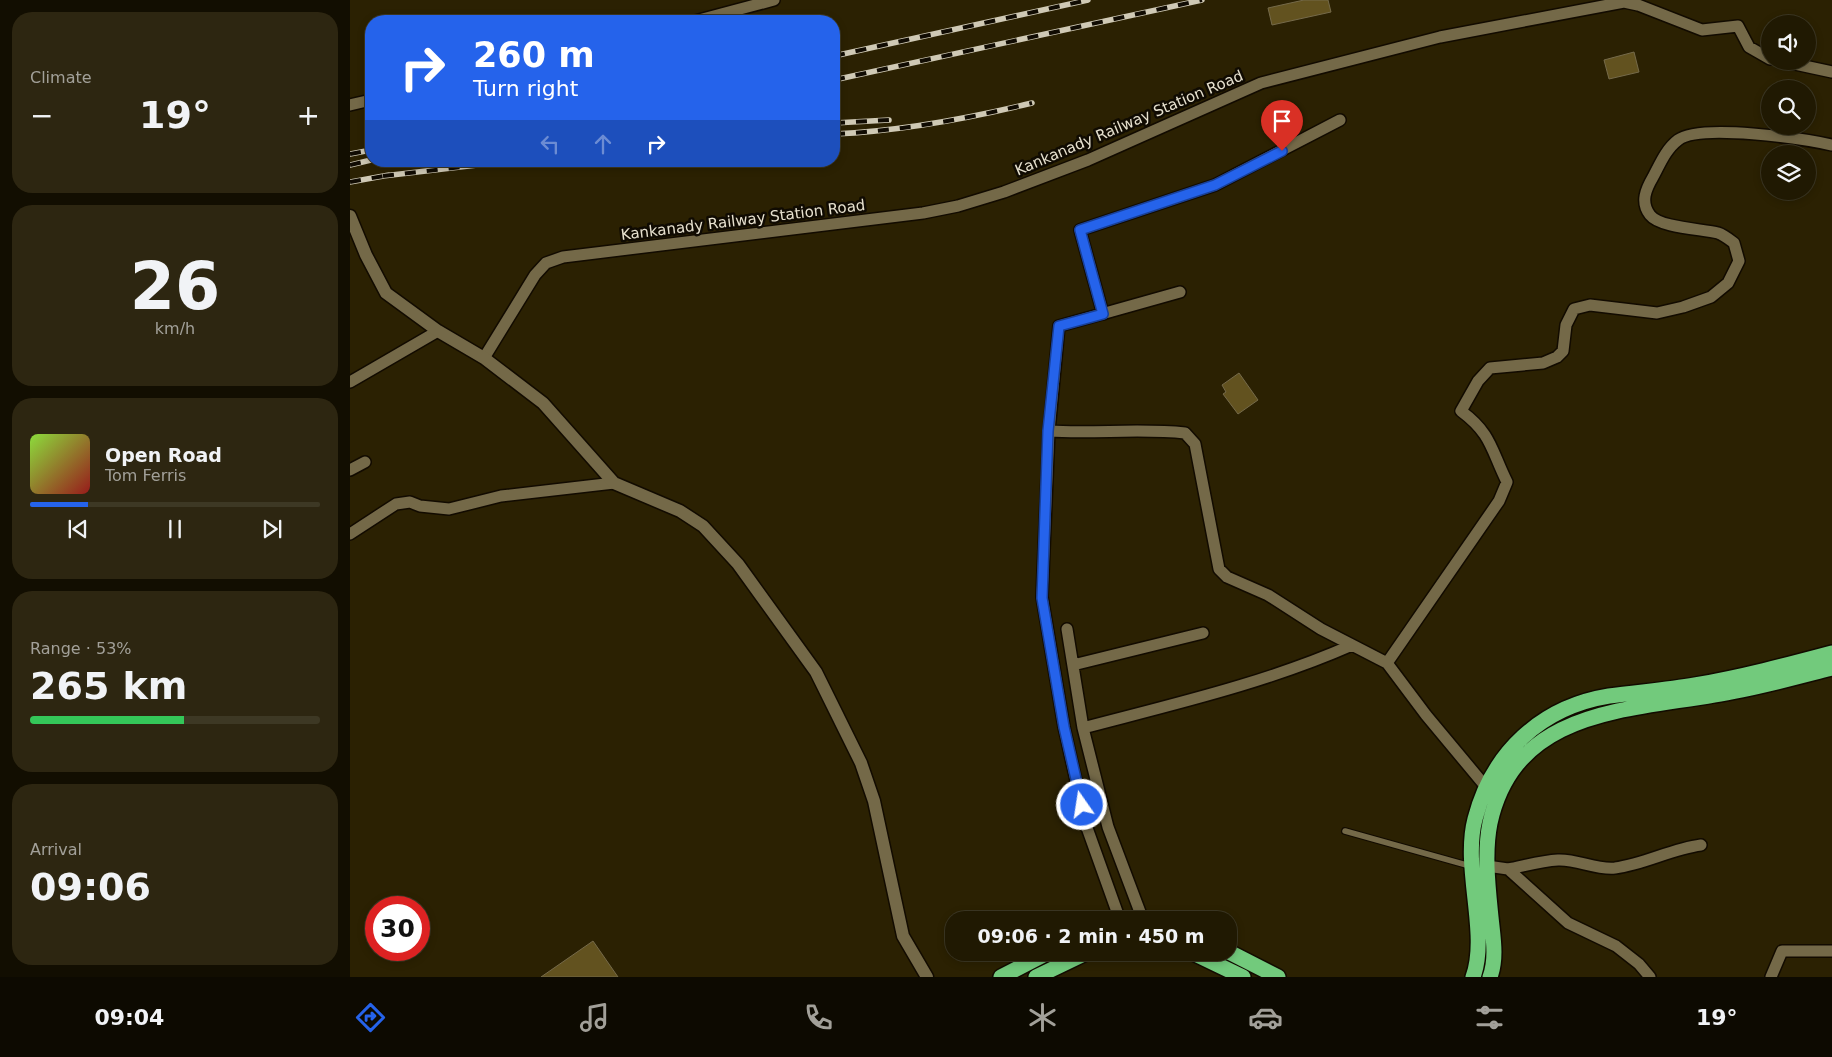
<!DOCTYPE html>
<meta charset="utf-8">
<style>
body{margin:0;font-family:"DejaVu Sans",sans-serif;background:#2d2611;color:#f1f3f6;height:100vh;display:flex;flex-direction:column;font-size:19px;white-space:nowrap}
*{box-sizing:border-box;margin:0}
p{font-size:16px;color:#a2a099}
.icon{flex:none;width:28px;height:28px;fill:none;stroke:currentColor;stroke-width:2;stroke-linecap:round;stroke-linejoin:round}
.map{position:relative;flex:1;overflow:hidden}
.panel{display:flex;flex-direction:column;gap:12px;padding:12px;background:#120e01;width:350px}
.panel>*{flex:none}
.top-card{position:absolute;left:15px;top:15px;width:475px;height:152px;border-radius:20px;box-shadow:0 2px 8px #0003,0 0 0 1px #3d3824;background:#2563eb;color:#fff;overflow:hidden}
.fabs{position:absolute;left:1411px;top:15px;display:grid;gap:10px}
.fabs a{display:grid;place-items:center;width:55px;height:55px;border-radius:50%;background:#201902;box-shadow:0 2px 8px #0003,0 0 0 1px #3d3824;font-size:25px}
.speed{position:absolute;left:15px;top:896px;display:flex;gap:10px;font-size:25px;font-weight:700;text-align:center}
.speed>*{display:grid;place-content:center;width:65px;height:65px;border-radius:50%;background:#201902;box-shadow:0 2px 8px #0003,0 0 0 1px #3d3824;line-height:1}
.speed .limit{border:8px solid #d22;background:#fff;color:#111}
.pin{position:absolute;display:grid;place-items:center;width:42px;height:42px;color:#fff;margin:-51px -21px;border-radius:50% 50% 50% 0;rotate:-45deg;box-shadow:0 0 5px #0007}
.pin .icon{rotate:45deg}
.me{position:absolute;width:55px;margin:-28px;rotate:347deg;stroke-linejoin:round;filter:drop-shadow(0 0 4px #0008)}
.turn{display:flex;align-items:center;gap:18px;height:105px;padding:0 25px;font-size:22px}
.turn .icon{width:65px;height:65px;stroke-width:2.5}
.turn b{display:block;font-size:35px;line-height:42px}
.lanes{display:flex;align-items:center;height:48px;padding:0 25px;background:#0003;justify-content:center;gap:25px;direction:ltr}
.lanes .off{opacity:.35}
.big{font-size:38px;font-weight:700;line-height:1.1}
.panel .tile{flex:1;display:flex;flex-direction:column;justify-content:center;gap:8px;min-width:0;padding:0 18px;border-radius:20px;background:#2d2611}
.panel .dial{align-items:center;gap:0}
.dial b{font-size:65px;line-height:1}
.song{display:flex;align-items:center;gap:15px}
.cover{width:60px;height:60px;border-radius:8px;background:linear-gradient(135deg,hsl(90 70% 55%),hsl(0 70% 35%))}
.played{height:5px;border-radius:2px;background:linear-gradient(90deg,#2563eb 20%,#3d3824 20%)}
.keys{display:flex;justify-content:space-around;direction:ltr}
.heat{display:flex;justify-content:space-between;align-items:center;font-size:28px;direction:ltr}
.charge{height:8px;border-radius:4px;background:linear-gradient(90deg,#34c759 53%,#3d3824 0)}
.trip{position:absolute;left:595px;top:911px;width:292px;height:50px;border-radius:20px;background:#201902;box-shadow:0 2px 8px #0003,0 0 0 1px #3d3824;font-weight:700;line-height:50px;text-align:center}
.menu{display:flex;height:80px;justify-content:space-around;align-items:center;background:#0d0a01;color:#a2a099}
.menu .icon{width:35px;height:35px}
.menu .on{color:#2563eb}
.menu b{font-size:22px;color:#f1f3f6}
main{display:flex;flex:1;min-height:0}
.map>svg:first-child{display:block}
.building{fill:#62521f;stroke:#756a4a}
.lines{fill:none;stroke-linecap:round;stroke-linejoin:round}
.lane-casing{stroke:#120b00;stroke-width:8}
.street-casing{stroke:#120b00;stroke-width:14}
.secondary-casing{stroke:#120b00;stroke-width:15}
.highway-casing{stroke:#120b00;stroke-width:18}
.lane{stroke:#746948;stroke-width:5.5}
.street{stroke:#746948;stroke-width:11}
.secondary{stroke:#746948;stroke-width:12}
.highway{stroke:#72ca7c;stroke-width:15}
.rail-casing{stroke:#cfc9b5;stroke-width:5.5}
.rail{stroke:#100b02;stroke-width:4;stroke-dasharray:11;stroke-linecap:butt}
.route-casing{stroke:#184099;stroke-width:12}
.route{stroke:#2563eb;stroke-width:9}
.labels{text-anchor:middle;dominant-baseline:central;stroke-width:5;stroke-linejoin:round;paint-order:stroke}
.street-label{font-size:15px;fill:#e6e0ce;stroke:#100b02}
</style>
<main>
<section class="panel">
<div class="tile"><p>Climate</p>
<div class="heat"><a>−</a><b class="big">19°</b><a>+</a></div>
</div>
<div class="tile dial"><b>26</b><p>km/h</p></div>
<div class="tile">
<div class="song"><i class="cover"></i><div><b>Open Road</b><p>Tom Ferris</p></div></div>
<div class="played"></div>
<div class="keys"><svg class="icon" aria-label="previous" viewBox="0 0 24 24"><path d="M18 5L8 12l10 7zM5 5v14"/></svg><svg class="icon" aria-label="pause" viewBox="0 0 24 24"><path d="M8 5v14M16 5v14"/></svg><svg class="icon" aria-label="next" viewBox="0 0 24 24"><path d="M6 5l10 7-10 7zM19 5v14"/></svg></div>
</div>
<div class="tile"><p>Range · 53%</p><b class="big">265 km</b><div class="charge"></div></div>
<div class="tile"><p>Arrival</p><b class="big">09:06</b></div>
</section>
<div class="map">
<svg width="1482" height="977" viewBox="0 0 1482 977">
<rect width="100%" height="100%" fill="#2b2102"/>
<path class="building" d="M954 0H978L981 12 922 25 918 8Z
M1284 52 1289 72 1259 79 1254 60Z
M889 373 908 400 888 414 873 394 876 392 872 385Z
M243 941 268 977H191Z"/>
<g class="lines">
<g class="lane-casing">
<path id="lane" d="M995 831 1120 866"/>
</g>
<g class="street-casing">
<path id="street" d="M345 21 424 0
M1431 61 1482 72
M0 105 21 100
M753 314 730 230 865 185 990 120
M134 358 185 275 196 263 213 257 573 213 608 206 654 192 738 160 911 83 1090 37 1274 2 1288 5 1352 30 1388 26 1399 47 1420 59
M0 382 88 331
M699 431C744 434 789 428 835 433L845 444 869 569 877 577 918 595 971 629 1037 663 1076 715 1136 787
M0 470 15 462
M0 534 46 504 60 502 70 506 99 509 151 496 264 483
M717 629 733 728
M1037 663 1149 501 1157 482C1141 450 1142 434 1111 411L1128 381 1140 368 1193 363 1207 357 1213 351 1216 325 1224 309 1240 305 1307 313 1333 307 1361 297 1378 283 1389 261 1384 243C1380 240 1374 235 1368 233 1353 229 1310 228 1300 215 1290 202 1296 189 1303 177 1310 164 1316 149 1328 140 1350 123 1454 139 1482 145
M723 665 853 633
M1137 866 1158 869 1218 923 1266 946 1289 964 1300 977
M1158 869C1174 866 1191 861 1208 860 1227 859 1246 870 1265 868 1295 864 1321 849 1351 845
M770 920 736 825 714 727 692 597 699 431 709 326 830 292
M793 920 758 827 733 728C824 704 916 683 1002 645
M1421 977 1432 951H1482"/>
</g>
<g class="secondary-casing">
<path id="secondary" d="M0 216 16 255 36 293 88 331 134 358 193 403 264 483 330 511 353 526 388 564 466 672 511 763 524 801 553 936 577 977"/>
</g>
<g class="highway-casing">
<path id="highway" d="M841 952 893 977
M879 952 928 977
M651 977 699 952
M686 977 738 952
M1123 977C1139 934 1112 868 1125 819 1142 753 1191 707 1259 696 1288 692 1317 690 1345 685 1392 677 1437 665 1482 653
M1140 977C1147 958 1143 937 1141 917 1138 887 1134 853 1140 823 1165 711 1272 711 1364 695 1404 689 1443 678 1482 668"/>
</g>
<use href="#lane" class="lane"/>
<use href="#street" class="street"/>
<use href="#secondary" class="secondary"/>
<use href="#highway" class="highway"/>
<g class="rail-casing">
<path id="rail" d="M484 56 738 0
M484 80 852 0
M484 123 539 120
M484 134C551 131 616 119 682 103
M0 154 21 150
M0 165 21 160
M33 176 163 161
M0 182 39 175"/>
</g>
<use href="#rail" class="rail"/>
</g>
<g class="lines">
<g class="route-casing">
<path id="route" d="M732 805 714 727 692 598 698 431 709 326 753 314 730 230 865 185 932 151"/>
</g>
<use href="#route" class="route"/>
</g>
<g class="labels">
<g class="street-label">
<text transform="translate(779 123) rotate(-23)">Kankanady Railway Station Road</text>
<text transform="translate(393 220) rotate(-7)">Kankanady Railway Station Road</text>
</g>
</g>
</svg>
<div class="fabs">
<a><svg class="icon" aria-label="sound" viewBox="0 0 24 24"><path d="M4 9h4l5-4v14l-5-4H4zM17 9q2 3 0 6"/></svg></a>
<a><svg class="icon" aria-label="search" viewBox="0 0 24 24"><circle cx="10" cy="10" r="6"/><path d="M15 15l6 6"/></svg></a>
<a><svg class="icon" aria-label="layers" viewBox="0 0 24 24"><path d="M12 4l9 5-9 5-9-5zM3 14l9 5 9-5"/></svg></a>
</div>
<div class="speed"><div class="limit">30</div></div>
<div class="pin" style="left:932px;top:151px;background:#d93025"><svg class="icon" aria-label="arrive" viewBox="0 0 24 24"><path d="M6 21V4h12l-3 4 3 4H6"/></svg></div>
<svg class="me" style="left:732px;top:805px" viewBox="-20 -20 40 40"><circle r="17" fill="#2563eb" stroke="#fff" stroke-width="3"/><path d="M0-11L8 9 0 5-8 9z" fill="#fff"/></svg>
<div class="trip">09:06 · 2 min · 450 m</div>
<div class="top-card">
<div class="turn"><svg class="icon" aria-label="right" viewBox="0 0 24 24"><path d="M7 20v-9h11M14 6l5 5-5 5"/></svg><div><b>260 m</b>Turn right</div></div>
<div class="lanes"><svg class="icon off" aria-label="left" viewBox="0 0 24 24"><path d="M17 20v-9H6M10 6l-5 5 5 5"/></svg><svg class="icon off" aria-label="ahead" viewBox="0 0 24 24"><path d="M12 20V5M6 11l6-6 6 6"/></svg><svg class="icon" aria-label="right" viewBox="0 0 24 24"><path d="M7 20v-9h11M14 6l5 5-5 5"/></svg></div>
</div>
</div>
</main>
<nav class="menu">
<b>09:04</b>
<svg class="icon on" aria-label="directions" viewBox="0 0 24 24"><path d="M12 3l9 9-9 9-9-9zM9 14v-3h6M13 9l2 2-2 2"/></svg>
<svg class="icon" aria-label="music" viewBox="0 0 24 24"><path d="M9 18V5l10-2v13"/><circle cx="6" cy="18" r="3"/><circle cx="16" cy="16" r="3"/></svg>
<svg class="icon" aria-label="phone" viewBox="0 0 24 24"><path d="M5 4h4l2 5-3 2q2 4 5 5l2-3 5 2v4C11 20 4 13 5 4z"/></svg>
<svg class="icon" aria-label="climate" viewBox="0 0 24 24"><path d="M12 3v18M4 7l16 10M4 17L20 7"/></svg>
<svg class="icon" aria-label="car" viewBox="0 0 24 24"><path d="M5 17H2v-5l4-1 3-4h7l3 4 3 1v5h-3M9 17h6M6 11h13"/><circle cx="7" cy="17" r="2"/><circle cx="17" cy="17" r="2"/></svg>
<svg class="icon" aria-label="filters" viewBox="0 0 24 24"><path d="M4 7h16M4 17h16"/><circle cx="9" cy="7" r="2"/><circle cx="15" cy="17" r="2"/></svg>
<b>19°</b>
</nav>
